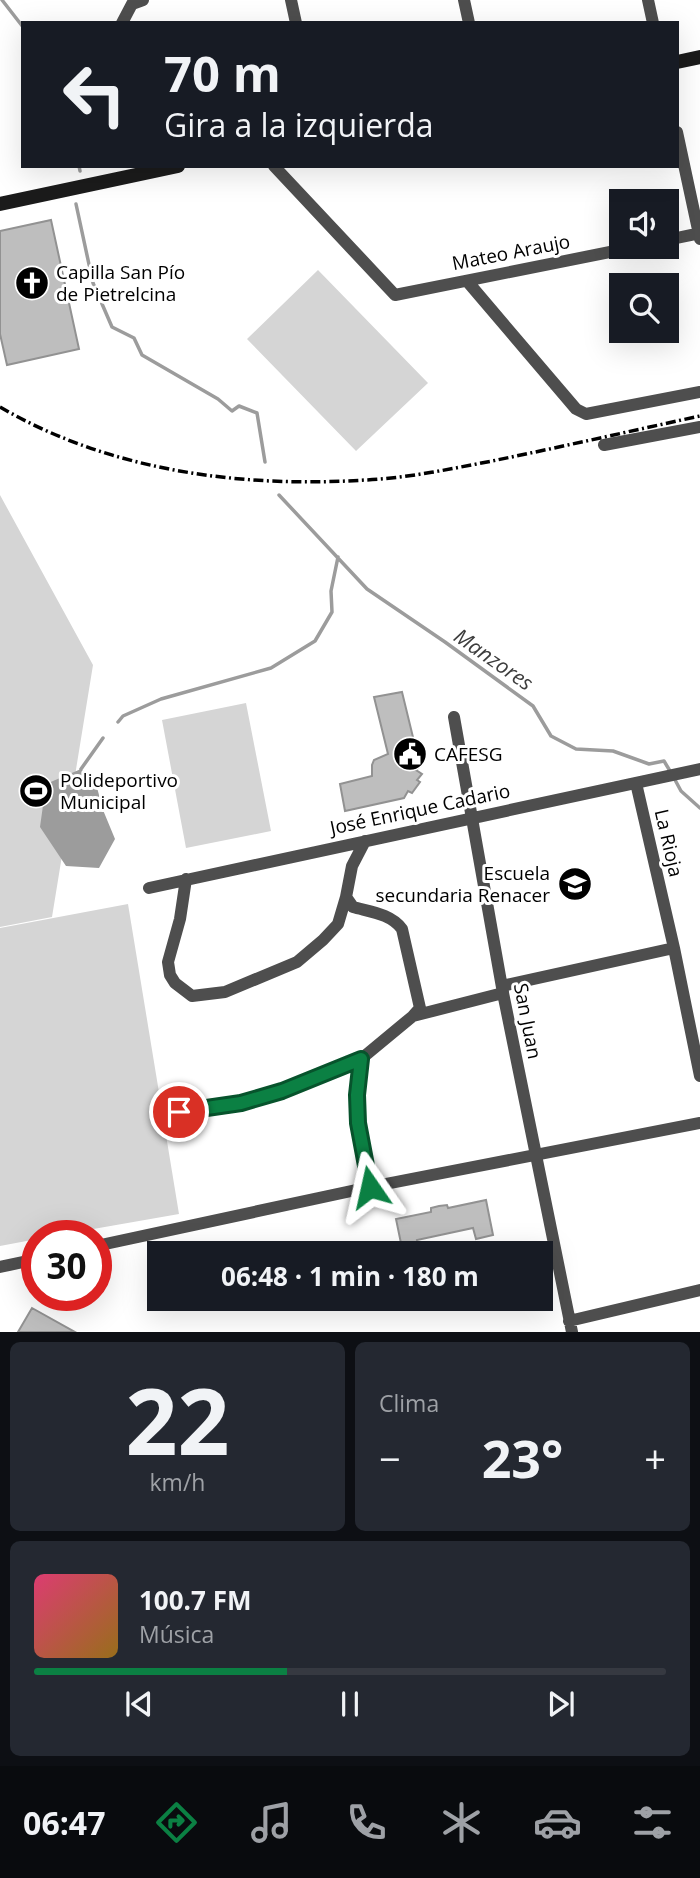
<!DOCTYPE html>
<html lang="es">
<meta charset="utf-8">
<style>
body{margin:0;font-family:"Open Sans",sans-serif;background:#242831;color:#f1f3f6;height:100vh;display:flex;flex-direction:column;font-size:26px;white-space:nowrap}
*{box-sizing:border-box;margin:0}
p{font-size:23px;color:#9ea1a6}
.icon{flex:none;width:38px;height:38px;fill:none;stroke:currentColor;stroke-width:2;stroke-linecap:round;stroke-linejoin:round}
.map{position:relative;height:1332px;overflow:hidden}
.drawer{display:flex;flex-direction:column;gap:10px;padding:10px;background:#0d0f14;flex:1}
.drawer>*{flex:none}
.guide{position:absolute;left:21px;top:21px;width:658px;height:147px;border-radius:0px;box-shadow:0 7px 28px #0002;background:#171b24;color:#f1f3f6;overflow:hidden}
.tools{position:absolute;left:609px;top:189px;display:grid;gap:14px}
.tools a{display:grid;place-items:center;width:70px;height:70px;border-radius:0px;background:#171b24;box-shadow:0 7px 28px #0002;font-size:35px}
.speed{position:absolute;left:21px;top:1220px;display:flex;gap:14px;font-size:35px;font-weight:700;text-align:center}
.speed>*{display:grid;place-content:center;width:91px;height:91px;border-radius:50%;background:#171b24;box-shadow:0 7px 28px #0002;line-height:1}
.speed .limit{border:10px solid #d22;background:#fff;color:#111}
.pin{position:absolute;display:grid;place-items:center;width:60px;height:60px;color:#fff;margin:-30px;border:4px solid #fff;border-radius:50%;box-shadow:0 2px 7px #0007}
.me{position:absolute;width:77px;margin:-38px;rotate:349deg;stroke-linejoin:round;filter:drop-shadow(0 0 5px #0008)}
.turn{display:flex;align-items:center;gap:24px;height:147px;padding:0 28px;font-size:32px}
.turn .icon{width:91px;height:91px;stroke-width:2.5}
.turn b{display:block;font-size:49px;line-height:60px}
.big{font-size:52px;font-weight:700;line-height:1.1}
.drawer .widget{flex:1;display:flex;flex-direction:column;justify-content:center;gap:10px;min-width:0;padding:0 24px;border-radius:10px;background:#242831}
.drawer .dial{align-items:center;gap:0}
.dial b{font-size:91px;line-height:1}
.song{display:flex;align-items:center;gap:21px}
.cover{width:84px;height:84px;border-radius:10px;background:linear-gradient(135deg,hsl(340 70% 55%),hsl(40 70% 35%))}
.played{height:7px;border-radius:4px;background:linear-gradient(90deg,#0b8043 40%,#363941 40%)}
.keys{display:flex;justify-content:space-around;direction:ltr}
.heat{display:flex;justify-content:space-between;align-items:center;font-size:38px;direction:ltr}
.drawer .tiles{flex:1;display:grid;gap:10px;grid-template-columns:1fr 1fr}
.widget:last-child{grid-column:span 2}
.trip{position:absolute;left:147px;top:1241px;width:406px;height:70px;border-radius:0px;background:#171b24;box-shadow:0 7px 28px #0002;font-weight:700;line-height:70px;text-align:center}
.tab-bar{display:flex;height:112px;justify-content:space-around;align-items:center;background:#090b0e;color:#9ea1a6}
.tab-bar .icon{width:49px;height:49px}
.tab-bar .on{color:#0b8043}
.tab-bar b{font-size:32px;color:#f1f3f6}
.map>svg:first-child{display:block}
.green{fill:#d5d5d5}
.water{fill:#9c9c9c}
.lines{fill:none;stroke-linecap:round;stroke-linejoin:round}
.stream{stroke:#9c9c9c;stroke-width:3.5}
.building{fill:#bebebe;stroke:#929292;stroke-width:2}
.minor{stroke:#4e4e4e;stroke-width:12}
.secondary{stroke:#1b1b1b;stroke-width:14}
.rail{stroke:#000;stroke-width:3.5;stroke-dasharray:10 3.5 2 3.5;stroke-linecap:butt}
.route-casing{stroke:#07532c;stroke-width:18}
.route{stroke:#0b8043;stroke-width:12}
.labels{text-anchor:middle;dominant-baseline:central;stroke-width:6;stroke-linejoin:round;paint-order:stroke}
.street-label{font-size:19px;fill:#000;stroke:#fff}
.poi-label{font-size:19px;fill:#000;stroke:#fff;text-anchor:start}
.water-label{font-size:21px;font-style:italic;fill:#3d3d3d;stroke:#fff}
</style>
<div class="map">
<svg width="700" height="1332" viewBox="0 0 700 1332">
<rect width="100%" height="100%" fill="#fff"/>
<path class="green" d="M318 270 428 383 356 451 247 339Z
M0 495 93 665 52 917 0 927Z
M246 703 271 831 186 848 162 720Z
M128 904 179 1214 59 1235 37 1236V1239L0 1246V928Z"/>
<path class="water" d="M81 769 95 780 103 810 115 839 99 868 66 866 40 827 46 784Z"/>
<g class="lines">
<path class="stream" d="M2 0 23 27
M79 166 80 171
M76 204 93 283 112 327 134 338 142 355 218 399 232 411 239 406 257 413 265 462
M279 495 367 589 445 642 533 706 551 736 576 749 613 751 649 764 664 761 670 771
M118 722 123 716 161 699 271 668 315 641 332 612 331 591 338 557
M81 769 103 738
M674 778 681 791 700 808"/>
</g>
<path class="building" d="M51 220 79 349 7 365 0 334V231Z
M402 692 420 766 416 770 422 774 417 780 420 782 412 793 408 791 404 798 345 811 340 784 372 776V765L374 760 388 754 374 697Z
M486 1200 493 1235 476 1239 473 1228 417 1240 419 1251 403 1253 396 1219 431 1212V1208L439 1206 447 1205 448 1208Z
M32 1308 75 1332H18Z"/>
<g class="lines">
<path class="minor" d="M291 0 296 23
M464 0 469 23
M648 0 653 23
M122 23 132 4 143 0
M677 132 700 239
M274 166 395 295 635 247
M667 240 700 233
M467 281 576 409 586 414 700 392
M604 445 700 427
M454 717 503 993 572 1332
M636 783 674 948 700 1076
M365 841 352 866 346 897 353 907C371 912 391 914 402 929L420 1008 413 1016
M186 879 180 919 168 962 170 975 175 983 192 996 225 992 297 962 323 940 338 924 346 897
M149 888 700 769
M502 986 674 948
M361 1059 357 1095 358 1123 370 1187
M179 1112 241 1103 282 1091 361 1059 413 1016 503 993
M96 1246 370 1187 700 1123
M0 1267 37 1259
M569 1321 700 1290"/>
<path class="secondary" d="M677 62 700 57
M0 204 178 166"/>
<path class="rail" d="M0 407C110 471 240 488 365 480 408 478 450 469 492 461 561 447 631 431 700 416"/>
</g>
<g class="lines">
<g class="route-casing">
<path id="route" d="M179 1112 241 1103 282 1091 361 1059 357 1095 358 1123 370 1187"/>
</g>
<use href="#route" class="route"/>
</g>
<defs>
<g id="church-disc" transform="scale(1.75)"><circle r="9.5" fill="#000" stroke="#fff"/><path d="M-1.2-6h2.4v3.5h3.3v2.4h-3.3V6h-2.4V-.1h-3.3v-2.4h3.3Z" fill="#fff"/></g>
<g id="civic-disc" transform="scale(1.75)"><circle r="9.5" fill="#000" stroke="#fff"/><path d="M-.6-6.5H3V-4.5H.6V-3L4-1V1h2V6H-6V1h2V-1L-.6-3ZM-1.2 2.5V6h2.4V2.5Z" fill="#fff"/></g>
<g id="stadium-disc" transform="scale(1.75)"><circle r="9.5" fill="#000" stroke="#fff"/><path d="M0-5a6.5 5 0 1 0 0 10a6.5 5 0 1 0 0-10ZM-3.5-1.8h7v3.6h-7Z" fill="#fff"/></g>
<g id="school-disc" transform="scale(1.75)"><circle r="9.5" fill="#000" stroke="#fff"/><path d="M0-5L7-2L0 1L-7-2ZM-4 1L0 2.5L4 1V4Q0 6-4 4Z" fill="#fff"/></g>
</defs>
<g fill-rule="evenodd">
<use href="#church-disc" x="32" y="283"/>
<use href="#civic-disc" x="410" y="754"/>
<use href="#stadium-disc" x="36" y="791"/>
<use href="#school-disc" x="575" y="884"/>
</g>
<g class="labels">
<g class="street-label">
<text transform="translate(511 252) rotate(-11)">Mateo Araujo</text>
<text transform="translate(420 809) rotate(-12)">José Enrique Cadario</text>
<text transform="translate(669 843) rotate(77)">La Rioja</text>
<text transform="translate(528 1021) rotate(79)">San Juan</text>
</g>
<g class="poi-label">
<text x="56" y="272">Capilla San Pío<tspan x="56" dy="22">de Pietrelcina</tspan></text>
<text x="434" y="754">CAFESG</text>
<text x="60" y="780">Polideportivo<tspan x="60" dy="22">Municipal</tspan></text>
<text x="550" y="873" text-anchor="end">Escuela<tspan x="550" dy="22">secundaria Renacer</tspan></text>
</g>
<g class="water-label">
<text transform="translate(494 659) rotate(35)">Manzores</text>
</g>
</g>
</svg>
<div class="tools">
<a><svg class="icon" aria-label="sound" viewBox="0 0 24 24"><path d="M4 9h4l5-4v14l-5-4H4zM17 9q2 3 0 6"/></svg></a>
<a><svg class="icon" aria-label="search" viewBox="0 0 24 24"><circle cx="10" cy="10" r="6"/><path d="M15 15l6 6"/></svg></a>
</div>
<div class="speed"><div class="limit">30</div></div>
<div class="pin" style="left:179px;top:1112px;background:#d93025"><svg class="icon" aria-label="arrive" viewBox="0 0 24 24"><path d="M6 21V4h12l-3 4 3 4H6"/></svg></div>
<svg class="me" style="left:370px;top:1187px" viewBox="-20 -20 40 40"><path d="M0-17L14 15 0 8-14 15z" fill="#0b8043" stroke="#fff" stroke-width="4"/></svg>
<div class="trip">06:48 · 1 min · 180 m</div>
<div class="guide">
<div class="turn"><svg class="icon" aria-label="left" viewBox="0 0 24 24"><path d="M17 20v-9H6M10 6l-5 5 5 5"/></svg><div><b>70 m</b>Gira a la izquierda</div></div>
</div>
</div>
<section class="drawer">
<div class="tiles">
<div class="widget dial"><b>22</b><p>km/h</p></div>
<div class="widget"><p>Clima</p>
<div class="heat"><a>−</a><b class="big">23°</b><a>+</a></div>
</div>
<div class="widget">
<div class="song"><i class="cover"></i><div><b>100.7 FM</b><p>Música</p></div></div>
<div class="played"></div>
<div class="keys"><svg class="icon" aria-label="previous" viewBox="0 0 24 24"><path d="M18 5L8 12l10 7zM5 5v14"/></svg><svg class="icon" aria-label="pause" viewBox="0 0 24 24"><path d="M8 5v14M16 5v14"/></svg><svg class="icon" aria-label="next" viewBox="0 0 24 24"><path d="M6 5l10 7-10 7zM19 5v14"/></svg></div>
</div>
</div>
</section>
<nav class="tab-bar">
<b>06:47</b>
<svg class="icon on" aria-label="directions" viewBox="0 0 24 24"><path d="M12 3l9 9-9 9-9-9zM9 14v-3h6M13 9l2 2-2 2"/></svg>
<svg class="icon" aria-label="music" viewBox="0 0 24 24"><path d="M9 18V5l10-2v13"/><circle cx="6" cy="18" r="3"/><circle cx="16" cy="16" r="3"/></svg>
<svg class="icon" aria-label="phone" viewBox="0 0 24 24"><path d="M5 4h4l2 5-3 2q2 4 5 5l2-3 5 2v4C11 20 4 13 5 4z"/></svg>
<svg class="icon" aria-label="climate" viewBox="0 0 24 24"><path d="M12 3v18M4 7l16 10M4 17L20 7"/></svg>
<svg class="icon" aria-label="car" viewBox="0 0 24 24"><path d="M5 17H2v-5l4-1 3-4h7l3 4 3 1v5h-3M9 17h6M6 11h13"/><circle cx="7" cy="17" r="2"/><circle cx="17" cy="17" r="2"/></svg>
<svg class="icon" aria-label="filters" viewBox="0 0 24 24"><path d="M4 7h16M4 17h16"/><circle cx="9" cy="7" r="2"/><circle cx="15" cy="17" r="2"/></svg>
</nav>
